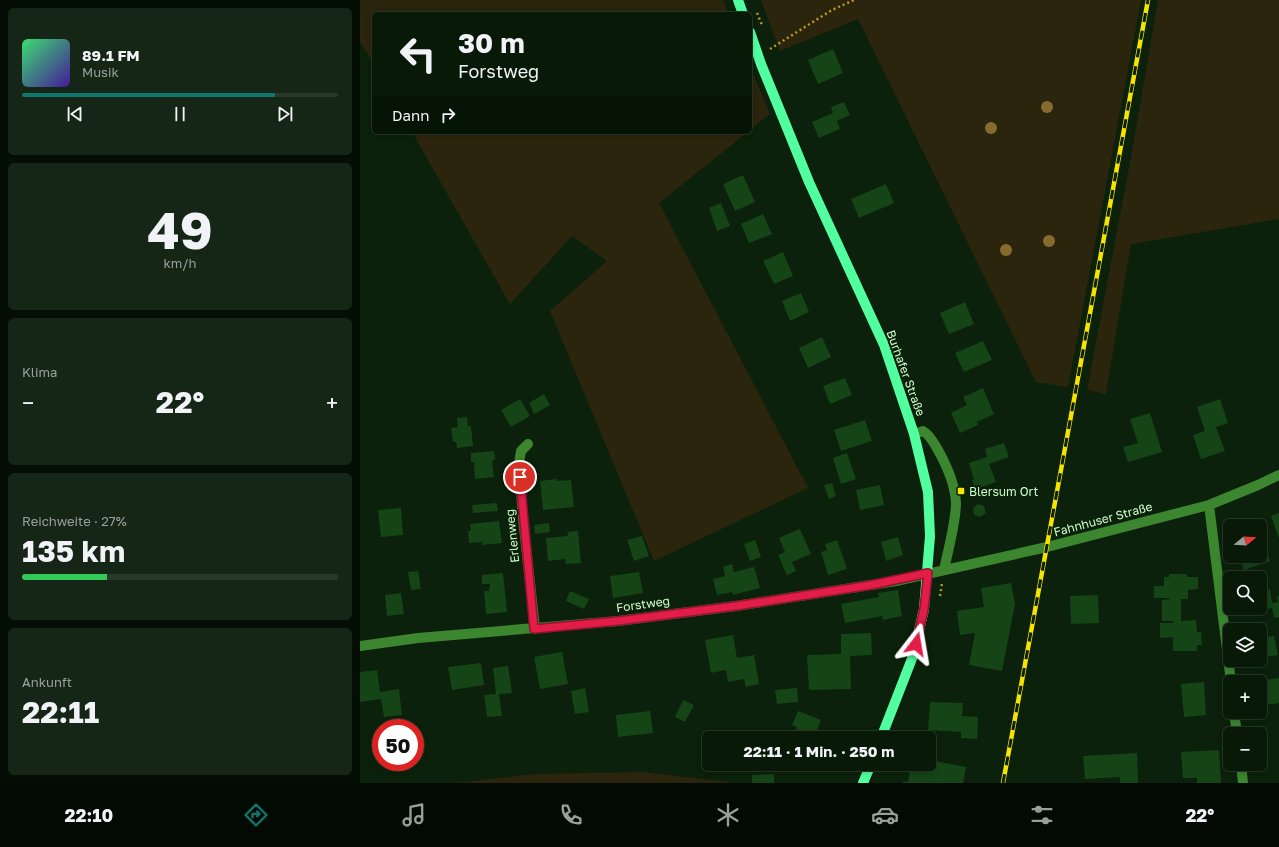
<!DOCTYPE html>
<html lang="de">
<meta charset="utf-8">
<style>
body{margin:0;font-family:"Golos Text",sans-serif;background:#162616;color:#f1f3f6;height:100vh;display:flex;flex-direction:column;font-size:15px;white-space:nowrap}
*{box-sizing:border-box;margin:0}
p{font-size:13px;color:#98a09c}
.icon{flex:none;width:22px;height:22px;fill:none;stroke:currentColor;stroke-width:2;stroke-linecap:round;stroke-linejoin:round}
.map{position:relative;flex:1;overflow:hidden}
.details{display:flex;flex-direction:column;gap:8px;padding:8px;background:#040e04;width:360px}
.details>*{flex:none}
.hud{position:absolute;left:12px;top:12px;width:380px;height:122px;border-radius:6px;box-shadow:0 2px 6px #0003,0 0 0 1px #293829;background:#081908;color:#f1f3f6;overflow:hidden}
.needle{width:26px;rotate:72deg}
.controls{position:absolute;left:863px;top:519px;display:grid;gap:8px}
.controls a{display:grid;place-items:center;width:44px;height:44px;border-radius:6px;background:#081908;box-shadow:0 2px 6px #0003,0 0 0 1px #293829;font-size:20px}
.speed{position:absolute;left:12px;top:719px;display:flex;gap:8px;font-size:20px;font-weight:700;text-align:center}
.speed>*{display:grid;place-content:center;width:52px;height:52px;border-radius:50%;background:#081908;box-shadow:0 2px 6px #0003,0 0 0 1px #293829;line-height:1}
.speed .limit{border:6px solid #d22;background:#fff;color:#111}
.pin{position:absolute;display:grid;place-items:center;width:34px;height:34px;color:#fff;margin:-17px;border:2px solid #fff;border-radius:50%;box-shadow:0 1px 4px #0007}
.me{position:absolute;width:44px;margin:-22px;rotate:14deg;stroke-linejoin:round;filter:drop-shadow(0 0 3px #0008)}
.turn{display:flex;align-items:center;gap:14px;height:84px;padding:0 20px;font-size:18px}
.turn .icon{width:52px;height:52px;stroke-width:2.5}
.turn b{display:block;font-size:28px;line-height:34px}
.then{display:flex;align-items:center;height:38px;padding:0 20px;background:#0003;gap:8px;font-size:15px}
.big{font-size:30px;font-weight:700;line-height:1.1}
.details .widget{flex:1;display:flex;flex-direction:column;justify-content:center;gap:6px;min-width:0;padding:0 14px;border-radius:6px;background:#162616}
.details .dial{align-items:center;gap:0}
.dial b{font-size:52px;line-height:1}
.song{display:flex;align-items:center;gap:12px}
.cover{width:48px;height:48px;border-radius:6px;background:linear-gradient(135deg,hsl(140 70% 55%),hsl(260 70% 35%))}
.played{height:4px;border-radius:2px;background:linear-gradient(90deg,#0f766e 80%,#293829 80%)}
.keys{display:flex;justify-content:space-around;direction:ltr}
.heat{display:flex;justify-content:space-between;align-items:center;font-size:22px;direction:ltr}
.charge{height:6px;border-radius:3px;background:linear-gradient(90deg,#34c759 27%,#293829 0)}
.trip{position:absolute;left:342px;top:731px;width:234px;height:40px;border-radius:6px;background:#081908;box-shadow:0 2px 6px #0003,0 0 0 1px #293829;font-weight:700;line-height:40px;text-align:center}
.tabs{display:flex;height:64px;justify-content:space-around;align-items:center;background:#030a03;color:#98a09c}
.tabs .icon{width:28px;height:28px}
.tabs .active{color:#0f766e}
.tabs b{font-size:18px;color:#f1f3f6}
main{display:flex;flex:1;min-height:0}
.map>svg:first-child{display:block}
.green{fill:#2c250d}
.building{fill:#154416}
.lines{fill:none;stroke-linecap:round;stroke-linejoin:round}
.path{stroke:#be9820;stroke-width:2.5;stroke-dasharray:2 3;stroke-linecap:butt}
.minor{stroke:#3c8630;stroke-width:10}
.major{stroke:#52ff9f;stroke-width:10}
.rail-casing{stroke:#f6e300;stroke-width:4.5}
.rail{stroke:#0b210b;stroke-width:3;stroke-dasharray:9;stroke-linecap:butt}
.tree{fill:#876b2e}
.route-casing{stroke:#92132f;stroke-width:10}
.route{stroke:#e11d48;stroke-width:7}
.poi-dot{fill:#f6e300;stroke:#0b210b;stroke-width:1.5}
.labels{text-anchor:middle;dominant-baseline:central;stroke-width:4;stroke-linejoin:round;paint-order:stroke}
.street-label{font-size:12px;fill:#ceffcb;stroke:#0b210b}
.poi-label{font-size:12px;fill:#ceffcb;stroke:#0b210b;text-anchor:start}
</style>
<main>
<section class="details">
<div class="widget">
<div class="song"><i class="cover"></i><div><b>89.1 FM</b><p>Musik</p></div></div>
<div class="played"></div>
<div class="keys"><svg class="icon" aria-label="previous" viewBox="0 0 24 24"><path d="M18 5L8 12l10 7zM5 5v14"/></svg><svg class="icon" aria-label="pause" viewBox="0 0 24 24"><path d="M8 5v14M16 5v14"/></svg><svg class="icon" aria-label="next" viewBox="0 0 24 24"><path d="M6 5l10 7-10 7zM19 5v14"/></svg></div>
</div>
<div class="widget dial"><b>49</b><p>km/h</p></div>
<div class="widget"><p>Klima</p>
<div class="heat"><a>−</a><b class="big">22°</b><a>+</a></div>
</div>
<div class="widget"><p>Reichweite · 27%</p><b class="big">135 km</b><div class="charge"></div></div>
<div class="widget"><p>Ankunft</p><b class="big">22:11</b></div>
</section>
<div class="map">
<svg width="919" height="783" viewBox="0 0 919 783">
<rect width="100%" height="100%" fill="#0b210b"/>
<path class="green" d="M0 0H363L369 14H14V65L0 41Z
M401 0H781L708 387 676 382 498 19 420 51Z
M798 0H919V219L771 244 746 394 727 390 771 157Z
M390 66 410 114 390 130Z
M52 132H388L299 203 448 488 294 561 190 311 247 261 212 236 150 304Z
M283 772 376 783H95L176 774Z"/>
<path class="building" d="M473 49 483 73 458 84 448 60Z
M484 102 490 115 477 121 480 129 459 138 452 122 473 113 471 107Z
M383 175 395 202 375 211 363 184Z
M526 184 534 203 499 218 491 199Z
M361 203 370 226 357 231 349 208Z
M403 214 412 234 389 243 381 224Z
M423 252 433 276 414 284 403 261Z
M441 293 449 312 430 321 422 301Z
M605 302 614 324 589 334 580 313Z
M462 337 471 357 448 368 439 348Z
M623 341 632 360 604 372 595 353Z
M485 378 492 395 470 404 463 386Z
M623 388 634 414 617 422 618 425 600 433 591 413 607 405 603 397Z
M184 394 190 405 174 414 169 403Z
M160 399 170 416 151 427 141 410Z
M860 399 868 423 856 427 865 451 841 459 833 435 845 431 837 407Z
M790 413 802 452 768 462 763 447 778 443 770 419Z
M107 417 108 426H111L113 446 97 448 96 442H93L91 428 98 427 97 418Z
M505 420 512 441 481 451 474 430Z
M644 443 649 457 629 464 636 482 615 489 612 480H614L609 463 627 457 625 449Z
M134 451 135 460H132L134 477 115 479 114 462H111V453Z
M487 453 496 479 481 484 473 458Z
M197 479V481L211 480 214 507 183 510 180 481Z
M472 483 476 496 469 499 464 485Z
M520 485 524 505 500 510 496 490Z
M137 503 138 511 113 513 112 505Z
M618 504 624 506 626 513 620 517 614 515 613 508Z
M41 508 43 535 21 537 18 510Z
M919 513V538L911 516Z
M139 521 142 543 122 545V542L109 543 108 531H111L110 524Z
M189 523 190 532 175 534 174 525Z
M440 529 451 554 432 562 436 571 427 575 418 555 425 552 419 538Z
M900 530 910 561 884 570 879 556H900Z
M218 531 221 563 206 564 205 559 188 561 186 538 208 536 207 532Z
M282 536 289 556 274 561 267 540Z
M538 537 543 555 526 561 521 542Z
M395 540 401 557 390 561 384 544Z
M477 540 487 569 468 575 461 552 467 550 465 544Z
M372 564 374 572 394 567 400 588 373 595 372 592 357 595 353 579 365 576 363 567Z
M58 571 61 589 51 590 48 572Z
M279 572 283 593 253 598 250 576Z
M143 573 147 612 126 614 124 591H129L130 584H122V575Z
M809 574H827V577H838V589L828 590V599H821V621L836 620 837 632H841L842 645H837V651H813V637L800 638V623H813V621H802V600L810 599V598H794V586H804V577H809Z
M651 583 655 604 642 671 609 665 615 633 600 635 597 611 624 607 621 588Z
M910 589 912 603 918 602 917 596H919V617L914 618 912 608 889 611V608H900V590Z
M538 590 542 616 523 620 522 616 485 623 481 604 519 597 518 593Z
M210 591 229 599 224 609 206 601Z
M41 593 44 614 27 616 25 595Z
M738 595 739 623 711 624 710 596Z
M511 633 512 655 490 656 491 689 449 690 447 655 481 654V634Z
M373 635 377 658 394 655 399 684 386 687 384 679 368 682 366 670 351 673 345 640Z
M914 636 918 655 900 658V638Z
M202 652 208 684 180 689 174 657Z
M121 663 124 685 92 690 88 667Z
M148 666 152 693 139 694 142 716 127 717 124 695 136 694 133 668Z
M17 670 20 692 39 689 42 715 24 717 21 699 0 702V672Z
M919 678V703L900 706V682H897V681Z
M844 682 846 715 824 717 821 684Z
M225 688 229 712 215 714 211 691Z
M437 688 438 702 417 704 415 690Z
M323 700 334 705 325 722 315 717Z
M570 702 603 703 602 716 618 717 617 739 601 738V732L568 730Z
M290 711 293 733 258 737 256 715Z
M438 711 461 720 455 735 463 738H432L437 727 432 725Z
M859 750 861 783H837V778H823L821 752Z
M777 753 778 783H760V777L725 779 723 756Z
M569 760 606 767 603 783H543V781L548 782 551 764H569Z
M414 774V783H392V775Z"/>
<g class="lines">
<path class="path" d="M397 13 402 25
M410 49 472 10 494 0
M580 596 582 583"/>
<path class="minor" d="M554 434 563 431C570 435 574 443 578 450 587 466 595 485 596 503 596 522 588 550 584 570
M168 444 161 451 159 463 163 518 175 629
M849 505 871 682
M0 646 58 638 258 621 376 606 536 581 687 547 849 505 898 485 919 475
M874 712 877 734
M881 764 883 783"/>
<path class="major" d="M378 0 383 14
M390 32 401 64 449 182 524 345 554 434 568 492 570 536 564 609 553 656 521 738
M503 783 511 764"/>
<g class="rail-casing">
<path id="rail" d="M643 783 788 0"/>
</g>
<use href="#rail" class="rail"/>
</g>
<g class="tree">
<circle cx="687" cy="107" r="6"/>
<circle cx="631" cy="128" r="6"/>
<circle cx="689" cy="241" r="6"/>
<circle cx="646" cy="250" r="6"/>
</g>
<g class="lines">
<g class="route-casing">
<path id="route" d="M160 477 174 629 258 621 376 606 511 585 568 573 564 609 556 644"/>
</g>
<use href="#route" class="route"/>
</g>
<rect class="poi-dot" x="597" y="487" width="8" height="8" rx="2"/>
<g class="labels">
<g class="street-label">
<text transform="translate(546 373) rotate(70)">Burhafer Straße</text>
<text transform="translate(743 519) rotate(-15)">Fahnhuser Straße</text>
<text transform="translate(152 536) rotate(-96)">Erlenweg</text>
<text transform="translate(283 604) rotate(-8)">Forstweg</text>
</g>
<g class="poi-label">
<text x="609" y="491">Blersum Ort</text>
</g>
</g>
</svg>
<div class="controls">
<a><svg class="needle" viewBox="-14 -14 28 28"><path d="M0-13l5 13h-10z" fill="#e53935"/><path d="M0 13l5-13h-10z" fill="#98a09c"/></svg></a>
<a><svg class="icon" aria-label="search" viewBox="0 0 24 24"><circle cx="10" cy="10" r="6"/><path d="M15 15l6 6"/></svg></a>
<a><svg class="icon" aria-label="layers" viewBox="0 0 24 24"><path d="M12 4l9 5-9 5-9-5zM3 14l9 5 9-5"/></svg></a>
<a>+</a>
<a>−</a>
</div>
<div class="speed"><div class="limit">50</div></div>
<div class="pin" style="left:160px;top:477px;background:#d93025"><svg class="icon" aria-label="arrive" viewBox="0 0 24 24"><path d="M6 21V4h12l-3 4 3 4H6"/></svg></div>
<svg class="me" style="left:556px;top:644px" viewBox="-20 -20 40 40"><path d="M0-17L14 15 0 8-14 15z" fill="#e11d48" stroke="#fff" stroke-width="4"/></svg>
<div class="trip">22:11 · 1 Min. · 250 m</div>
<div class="hud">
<div class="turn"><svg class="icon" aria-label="left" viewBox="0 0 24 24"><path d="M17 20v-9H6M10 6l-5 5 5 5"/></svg><div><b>30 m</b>Forstweg</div></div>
<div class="then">Dann<svg class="icon" aria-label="right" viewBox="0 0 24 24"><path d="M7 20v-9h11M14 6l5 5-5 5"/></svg></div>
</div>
</div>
</main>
<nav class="tabs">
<b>22:10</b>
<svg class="icon active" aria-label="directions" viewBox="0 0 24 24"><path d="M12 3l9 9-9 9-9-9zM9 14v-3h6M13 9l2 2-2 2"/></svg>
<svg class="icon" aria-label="music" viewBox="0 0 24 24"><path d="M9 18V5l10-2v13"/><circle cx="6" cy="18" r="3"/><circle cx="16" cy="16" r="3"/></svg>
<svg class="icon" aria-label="phone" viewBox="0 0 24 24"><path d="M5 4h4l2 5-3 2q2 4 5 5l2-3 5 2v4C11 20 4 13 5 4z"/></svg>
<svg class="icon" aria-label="climate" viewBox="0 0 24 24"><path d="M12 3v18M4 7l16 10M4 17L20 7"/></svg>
<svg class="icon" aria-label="car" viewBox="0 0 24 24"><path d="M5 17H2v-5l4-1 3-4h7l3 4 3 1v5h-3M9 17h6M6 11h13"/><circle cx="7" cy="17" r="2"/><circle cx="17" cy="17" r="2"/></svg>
<svg class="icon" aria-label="filters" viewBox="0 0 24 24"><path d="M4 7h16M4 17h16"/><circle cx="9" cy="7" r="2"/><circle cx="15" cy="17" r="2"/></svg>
<b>22°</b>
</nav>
